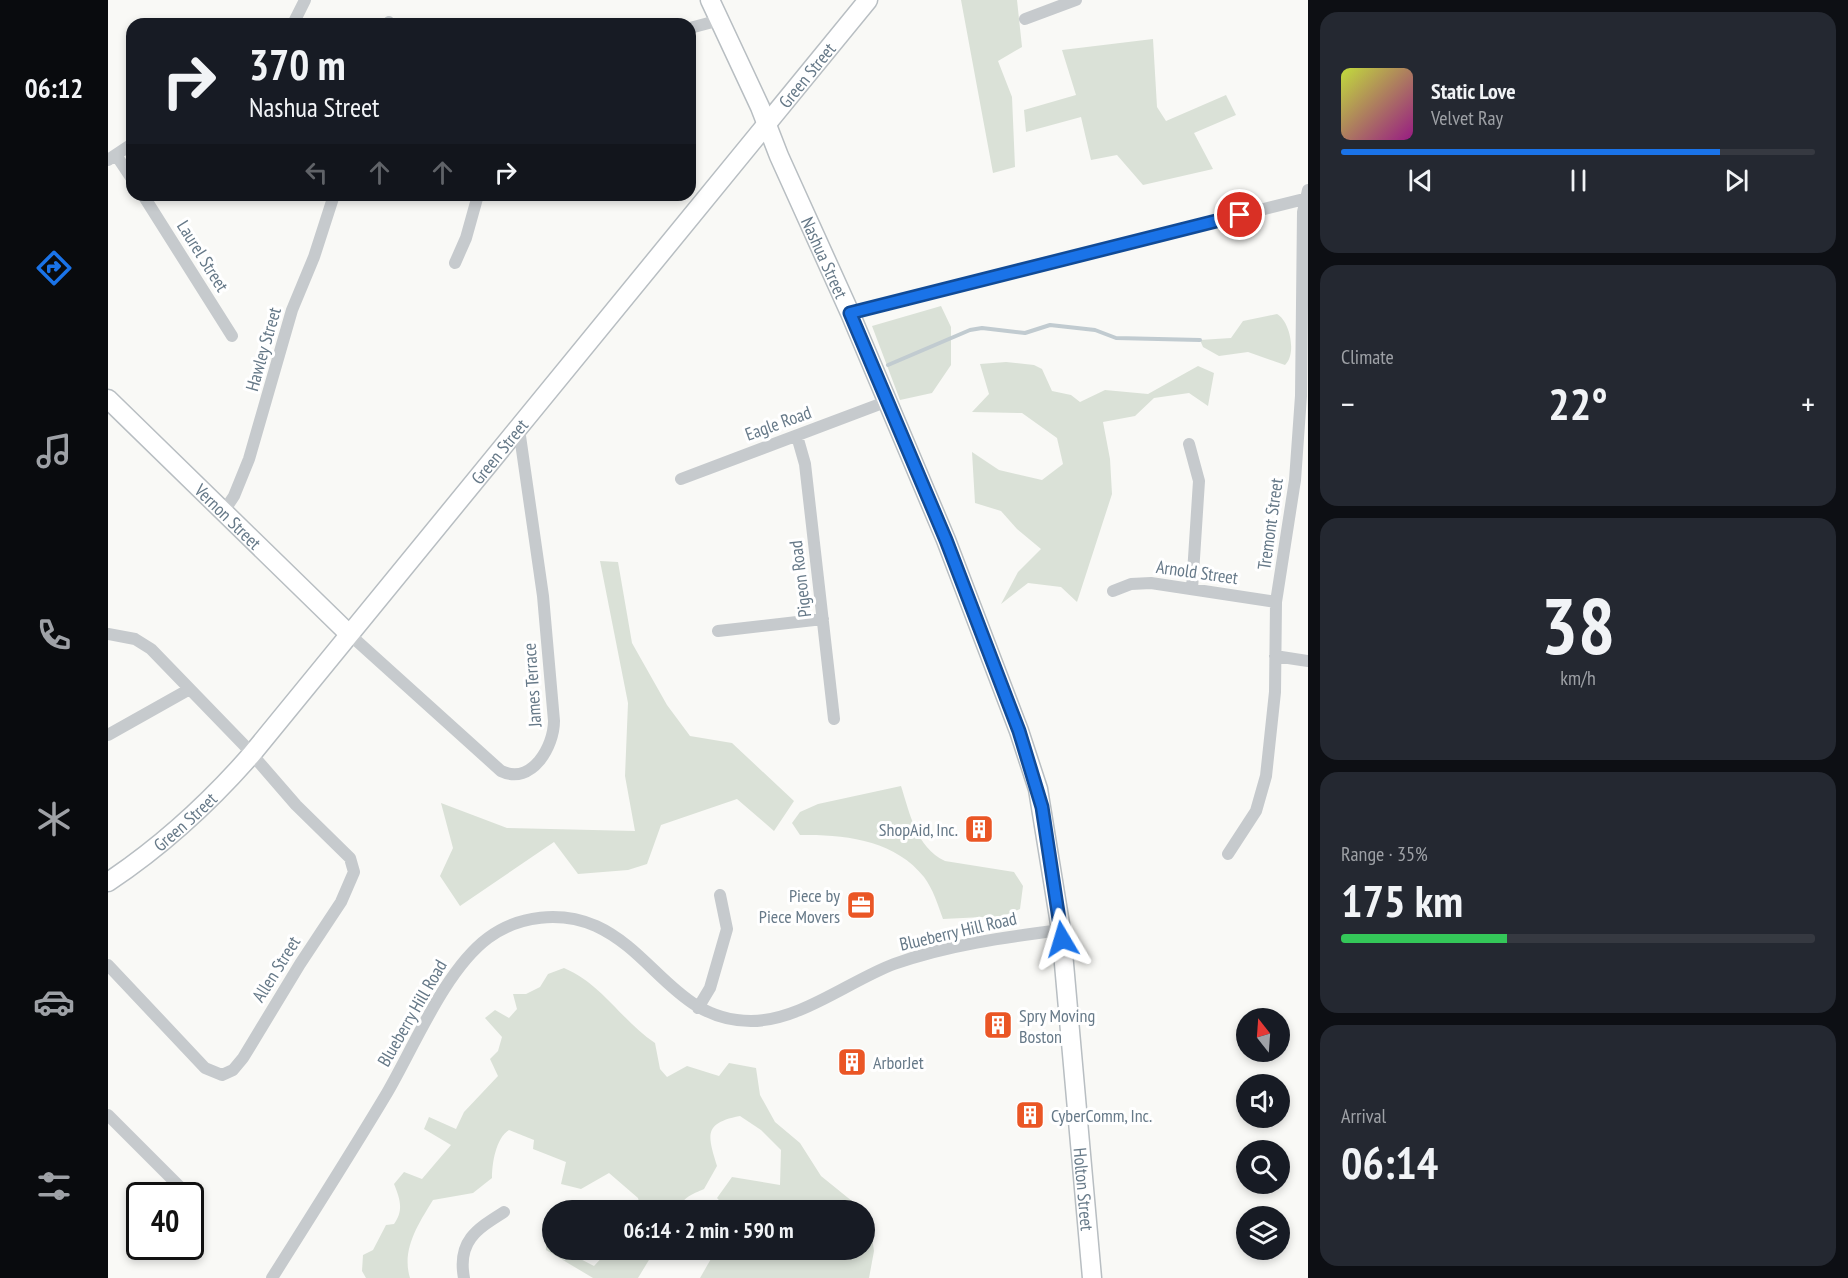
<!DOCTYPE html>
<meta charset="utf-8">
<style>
body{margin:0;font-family:"PT Sans Narrow",sans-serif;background:#242831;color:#f1f3f6;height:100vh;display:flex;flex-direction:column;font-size:22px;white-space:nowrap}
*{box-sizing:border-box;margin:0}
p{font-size:20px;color:#9ea1a6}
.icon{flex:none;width:33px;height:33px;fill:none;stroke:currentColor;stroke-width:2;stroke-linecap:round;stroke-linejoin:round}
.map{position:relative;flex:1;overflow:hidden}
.side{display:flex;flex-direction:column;gap:12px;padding:12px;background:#0d0f14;width:540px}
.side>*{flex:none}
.guide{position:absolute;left:18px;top:18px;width:570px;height:183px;border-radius:18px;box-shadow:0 3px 9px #0003;background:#171b24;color:#f1f3f6;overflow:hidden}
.needle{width:39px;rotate:343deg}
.controls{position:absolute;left:1128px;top:1008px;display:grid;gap:12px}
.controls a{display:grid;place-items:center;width:54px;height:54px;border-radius:50%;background:#171b24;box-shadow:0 3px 9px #0003;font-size:30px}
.speed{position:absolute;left:18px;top:1182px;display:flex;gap:12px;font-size:30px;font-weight:700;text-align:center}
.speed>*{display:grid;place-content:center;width:78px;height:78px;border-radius:50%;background:#171b24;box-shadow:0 3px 9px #0003;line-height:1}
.speed .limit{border:3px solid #111;border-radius:9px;background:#fff;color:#111}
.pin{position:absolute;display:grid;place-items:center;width:51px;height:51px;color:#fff;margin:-26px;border:3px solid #fff;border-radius:50%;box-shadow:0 2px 6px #0007}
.me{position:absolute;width:66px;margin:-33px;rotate:353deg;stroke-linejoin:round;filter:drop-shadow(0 0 4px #0008)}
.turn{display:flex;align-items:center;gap:21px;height:126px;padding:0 24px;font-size:27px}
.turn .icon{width:78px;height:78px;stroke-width:2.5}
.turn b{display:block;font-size:42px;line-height:51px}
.lanes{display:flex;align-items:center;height:57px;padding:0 24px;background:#0003;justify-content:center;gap:30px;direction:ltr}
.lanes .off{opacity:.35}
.big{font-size:45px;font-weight:800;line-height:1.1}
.side .tile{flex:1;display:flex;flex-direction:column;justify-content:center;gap:9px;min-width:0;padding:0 21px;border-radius:18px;background:#242831}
.side .dial{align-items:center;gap:0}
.dial b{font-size:78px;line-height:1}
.song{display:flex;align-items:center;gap:18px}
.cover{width:72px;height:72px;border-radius:9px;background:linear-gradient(135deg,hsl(70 70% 55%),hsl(310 70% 35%))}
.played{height:6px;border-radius:3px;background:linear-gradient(90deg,#1a73e8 80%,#363941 80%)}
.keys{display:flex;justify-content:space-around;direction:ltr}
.heat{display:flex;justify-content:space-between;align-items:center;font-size:33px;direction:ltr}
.charge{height:9px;border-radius:4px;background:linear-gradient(90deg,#34c759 35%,#363941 0)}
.trip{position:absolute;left:434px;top:1200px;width:333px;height:60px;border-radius:30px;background:#171b24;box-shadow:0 3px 9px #0003;font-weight:800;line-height:60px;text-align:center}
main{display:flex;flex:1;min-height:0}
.menu{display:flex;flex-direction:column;width:108px;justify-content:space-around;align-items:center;background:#090b0e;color:#9ea1a6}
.menu .icon{width:42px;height:42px}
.menu .selected{color:#1a73e8}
.menu b{font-size:27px;color:#f1f3f6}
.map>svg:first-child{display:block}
.green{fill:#dae1d7}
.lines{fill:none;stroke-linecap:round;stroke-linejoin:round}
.stream{stroke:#c1cbd0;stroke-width:4}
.secondary-casing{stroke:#b8bec2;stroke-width:21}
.street{stroke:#c6cacd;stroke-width:12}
.secondary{stroke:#fff;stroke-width:18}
.route-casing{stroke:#114b97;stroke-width:15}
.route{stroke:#1a73e8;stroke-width:10}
.labels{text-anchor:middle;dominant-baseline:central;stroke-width:6;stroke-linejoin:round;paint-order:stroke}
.street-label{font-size:18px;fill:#667988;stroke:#fff}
.poi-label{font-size:18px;fill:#667988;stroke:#fff;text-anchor:start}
</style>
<main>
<nav class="menu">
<b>06:12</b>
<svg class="icon selected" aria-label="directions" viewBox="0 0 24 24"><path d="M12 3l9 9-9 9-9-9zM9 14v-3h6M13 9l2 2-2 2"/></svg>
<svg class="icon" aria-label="music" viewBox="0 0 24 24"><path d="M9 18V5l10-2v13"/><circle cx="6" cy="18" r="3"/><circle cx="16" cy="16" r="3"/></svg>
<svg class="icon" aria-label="phone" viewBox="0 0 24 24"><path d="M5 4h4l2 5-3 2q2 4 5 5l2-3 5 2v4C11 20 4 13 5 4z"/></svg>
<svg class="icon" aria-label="climate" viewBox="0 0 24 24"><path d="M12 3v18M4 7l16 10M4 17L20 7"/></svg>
<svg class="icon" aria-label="car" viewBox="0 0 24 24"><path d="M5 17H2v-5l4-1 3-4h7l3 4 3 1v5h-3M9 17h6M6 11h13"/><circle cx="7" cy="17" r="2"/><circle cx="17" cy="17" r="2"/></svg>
<svg class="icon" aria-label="filters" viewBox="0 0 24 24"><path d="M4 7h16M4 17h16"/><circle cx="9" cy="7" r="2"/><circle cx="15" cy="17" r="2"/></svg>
</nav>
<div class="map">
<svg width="1200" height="1278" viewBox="0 0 1200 1278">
<rect width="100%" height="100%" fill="#f9f9f6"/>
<path class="green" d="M853 0H909L914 47 890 61 904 97 907 167 885 173Z
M1045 39 1049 107 1058 121 1118 95 1128 115 1086 133 1105 169 1035 185 1009 155 983 160 973 117 918 132 916 110 968 95 954 50Z
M833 306 843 327V365L824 393 792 400 764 326Z
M1169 314C1182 321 1189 354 1177 365L1140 352 1111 356 1095 347 1092 340 1123 338 1135 321Z
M898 362 926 365 934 369 944 391 963 395 972 402 997 390 1040 394 1090 366 1106 373 1100 406 1081 393 1046 398 1027 416 995 422 1002 459 1004 494 969 602 953 587 920 583 893 604 910 572 933 549 909 529 893 511 867 503 864 452 891 470 934 480 955 464 949 438 914 413 864 412 881 394 872 364Z
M492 561 510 562 524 643 559 705 582 736 624 743 686 801 666 831 629 799 553 825 539 864 520 870 470 874 446 842 352 906 332 876 345 848 333 803 399 828 527 831 517 776 520 703Z
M793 786C802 814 808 847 837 861L906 872 915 886 912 909 895 916 835 919C830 905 825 889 816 877 787 840 736 834 692 835L684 823 692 812 710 804Z
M456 968C494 984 514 1021 547 1043L552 1069 559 1077 579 1066 611 1076 621 1063 648 1068 652 1095 667 1122 692 1143 713 1176 755 1210H620L609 1198 624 1177 672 1185 673 1150 653 1130 632 1116C596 1123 599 1134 609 1166L596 1189C585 1194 574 1197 571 1210H530L533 1209 530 1198 501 1173 473 1189 453 1184 458 1162 425 1149 426 1140 401 1130C388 1138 384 1163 384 1178L365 1193 325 1200C311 1223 293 1249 302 1278H258L254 1271 255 1255 265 1250 278 1225 286 1224C296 1210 292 1199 286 1184L296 1172 314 1179 343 1145 316 1129 321 1117 348 1129 356 1112 390 1076 382 1059 390 1051 394 1037 377 1018 387 1010 401 1018 409 1009 405 994H418L432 987 440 974Z
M756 1211 761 1215 766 1251 761 1278H592L608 1250H756Z
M438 1244 444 1246V1250H455L486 1266 499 1252 505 1250H547L530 1278H485L438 1250Z"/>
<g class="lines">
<path class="stream" d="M780 365 862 330 874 328 917 333 942 325 987 330 1008 338 1092 340"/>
<g class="secondary-casing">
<g id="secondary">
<path id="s1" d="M602 0 652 107 671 156 742 313 838 540 911 731 930 789 953 930 984 1278"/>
<path id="s2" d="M0 399 240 633"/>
<path id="s3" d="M0 882C54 846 100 804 143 755L760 0"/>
</g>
</g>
<path class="street" d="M917 19 968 0
M185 24 197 0
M280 24 281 22
M582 28 612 20
M8 155 24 179
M0 160 24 144
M35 195 124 336
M347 263 358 238 370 195
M742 313 1200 198
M689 436 697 464 726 719
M1081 444 1091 481 1084 589
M573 479 780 401
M116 511 126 496 141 459 184 310 206 257 226 195
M1005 591 1023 584 1043 583 1168 602
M610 631 715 619
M240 633 393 771C424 786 446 746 446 721L435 596 411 429
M0 634 27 639 43 649 136 745 188 805 242 858 246 872 233 902 192 964 135 1058 125 1070 114 1075 97 1068 0 965
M1167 656 1200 661
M0 735 80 690
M1120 854 1148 811 1158 776 1167 692 1168 602 1187 480 1193 396 1195 212 1200 190
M590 1008 602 988 619 929 612 895
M0 1115 81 1196
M164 1278C203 1216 242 1155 279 1093 306 1047 337 970 380 938 411 915 453 911 488 926 547 953 570 1021 643 1021 692 1021 741 981 786 964 839 945 898 937 953 930
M356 1278C349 1241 369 1229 396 1212"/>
<use href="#secondary" class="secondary"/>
</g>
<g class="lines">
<g class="route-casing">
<path id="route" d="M954 939 934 807 911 731 838 540 742 313 1132 215"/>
</g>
<use href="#route" class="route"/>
</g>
<defs>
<g id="building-square" transform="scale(1.5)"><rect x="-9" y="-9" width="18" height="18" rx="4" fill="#ea5625" stroke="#fff"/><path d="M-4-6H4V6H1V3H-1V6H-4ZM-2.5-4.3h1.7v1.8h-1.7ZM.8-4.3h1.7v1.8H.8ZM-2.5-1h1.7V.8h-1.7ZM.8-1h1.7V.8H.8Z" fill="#fff"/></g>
<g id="office-square" transform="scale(1.5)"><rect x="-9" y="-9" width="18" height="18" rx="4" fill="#ea5625" stroke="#fff"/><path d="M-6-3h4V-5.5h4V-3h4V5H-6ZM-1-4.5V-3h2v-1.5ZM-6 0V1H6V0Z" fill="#fff"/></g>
</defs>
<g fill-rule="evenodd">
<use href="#building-square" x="871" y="829"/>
<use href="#office-square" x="753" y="905"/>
<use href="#building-square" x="890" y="1025"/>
<use href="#building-square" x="744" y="1062"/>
<use href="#building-square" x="922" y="1115"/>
</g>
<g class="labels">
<g class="street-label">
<text stroke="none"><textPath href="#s3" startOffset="1070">Green Street</textPath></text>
<text transform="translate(95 256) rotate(58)">Laurel Street</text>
<text stroke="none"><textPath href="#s1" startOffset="282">Nashua Street</textPath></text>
<text transform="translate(155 349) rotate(-74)">Hawley Street</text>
<text transform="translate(670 423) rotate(-20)">Eagle Road</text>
<text stroke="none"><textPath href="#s3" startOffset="584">Green Street</textPath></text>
<text stroke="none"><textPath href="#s2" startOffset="168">Vernon Street</textPath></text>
<text transform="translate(1162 524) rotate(-82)">Tremont Street</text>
<text transform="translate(1089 572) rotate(8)">Arnold Street</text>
<text transform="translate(692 579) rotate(-97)">Pigeon Road</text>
<text transform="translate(424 685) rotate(-94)">James Terrace</text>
<text stroke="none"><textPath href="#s3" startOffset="98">Green Street</textPath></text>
<text transform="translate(850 931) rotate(-13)">Blueberry Hill Road</text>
<text transform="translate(168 969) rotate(-58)">Allen Street</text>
<text transform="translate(304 1013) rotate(-60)">Blueberry Hill Road</text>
<text stroke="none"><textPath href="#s1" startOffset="1258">Holton Street</textPath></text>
</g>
<g class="poi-label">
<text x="850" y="829" text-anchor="end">ShopAid, Inc.</text>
<text x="732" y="895" text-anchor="end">Piece by<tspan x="732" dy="21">Piece Movers</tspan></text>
<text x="911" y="1015">Spry Moving<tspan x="911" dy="21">Boston</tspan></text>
<text x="765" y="1062">ArborJet</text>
<text x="943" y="1115">CyberComm, Inc.</text>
</g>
</g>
</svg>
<div class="controls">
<a><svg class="needle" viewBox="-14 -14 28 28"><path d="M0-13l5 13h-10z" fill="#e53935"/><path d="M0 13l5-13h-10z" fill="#9ea1a6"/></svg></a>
<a><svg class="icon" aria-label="sound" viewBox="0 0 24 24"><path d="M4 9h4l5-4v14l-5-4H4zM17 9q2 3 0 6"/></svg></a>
<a><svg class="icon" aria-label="search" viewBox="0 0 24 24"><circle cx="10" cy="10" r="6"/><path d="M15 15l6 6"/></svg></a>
<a><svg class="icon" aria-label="layers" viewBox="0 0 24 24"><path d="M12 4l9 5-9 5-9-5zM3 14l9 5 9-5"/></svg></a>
</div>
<div class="speed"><div class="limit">40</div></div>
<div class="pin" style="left:1132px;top:215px;background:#d93025"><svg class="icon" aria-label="arrive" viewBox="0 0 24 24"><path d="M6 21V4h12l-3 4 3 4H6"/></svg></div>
<svg class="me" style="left:954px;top:939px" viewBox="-20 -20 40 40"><path d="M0-17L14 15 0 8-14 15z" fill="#1a73e8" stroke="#fff" stroke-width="4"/></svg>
<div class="trip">06:14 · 2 min · 590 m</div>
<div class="guide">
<div class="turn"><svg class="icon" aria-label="right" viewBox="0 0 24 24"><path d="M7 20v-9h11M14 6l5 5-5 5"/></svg><div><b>370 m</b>Nashua Street</div></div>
<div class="lanes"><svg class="icon off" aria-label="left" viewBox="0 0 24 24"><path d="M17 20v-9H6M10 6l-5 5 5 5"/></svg><svg class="icon off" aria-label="ahead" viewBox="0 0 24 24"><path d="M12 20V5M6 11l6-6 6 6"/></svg><svg class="icon off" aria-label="ahead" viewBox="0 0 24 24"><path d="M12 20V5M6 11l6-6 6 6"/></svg><svg class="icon" aria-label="right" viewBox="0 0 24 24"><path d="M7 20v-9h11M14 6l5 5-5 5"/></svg></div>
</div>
</div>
<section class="side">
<div class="tile">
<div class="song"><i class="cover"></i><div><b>Static Love</b><p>Velvet Ray</p></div></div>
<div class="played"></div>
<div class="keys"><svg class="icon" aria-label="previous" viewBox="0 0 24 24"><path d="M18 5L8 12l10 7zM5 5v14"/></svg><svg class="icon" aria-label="pause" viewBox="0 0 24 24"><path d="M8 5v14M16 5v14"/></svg><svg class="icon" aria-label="next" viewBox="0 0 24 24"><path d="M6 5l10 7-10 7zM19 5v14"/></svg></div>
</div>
<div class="tile"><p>Climate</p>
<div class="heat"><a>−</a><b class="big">22°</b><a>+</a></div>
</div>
<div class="tile dial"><b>38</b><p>km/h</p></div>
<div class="tile"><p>Range · 35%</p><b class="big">175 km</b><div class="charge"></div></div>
<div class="tile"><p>Arrival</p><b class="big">06:14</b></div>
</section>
</main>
